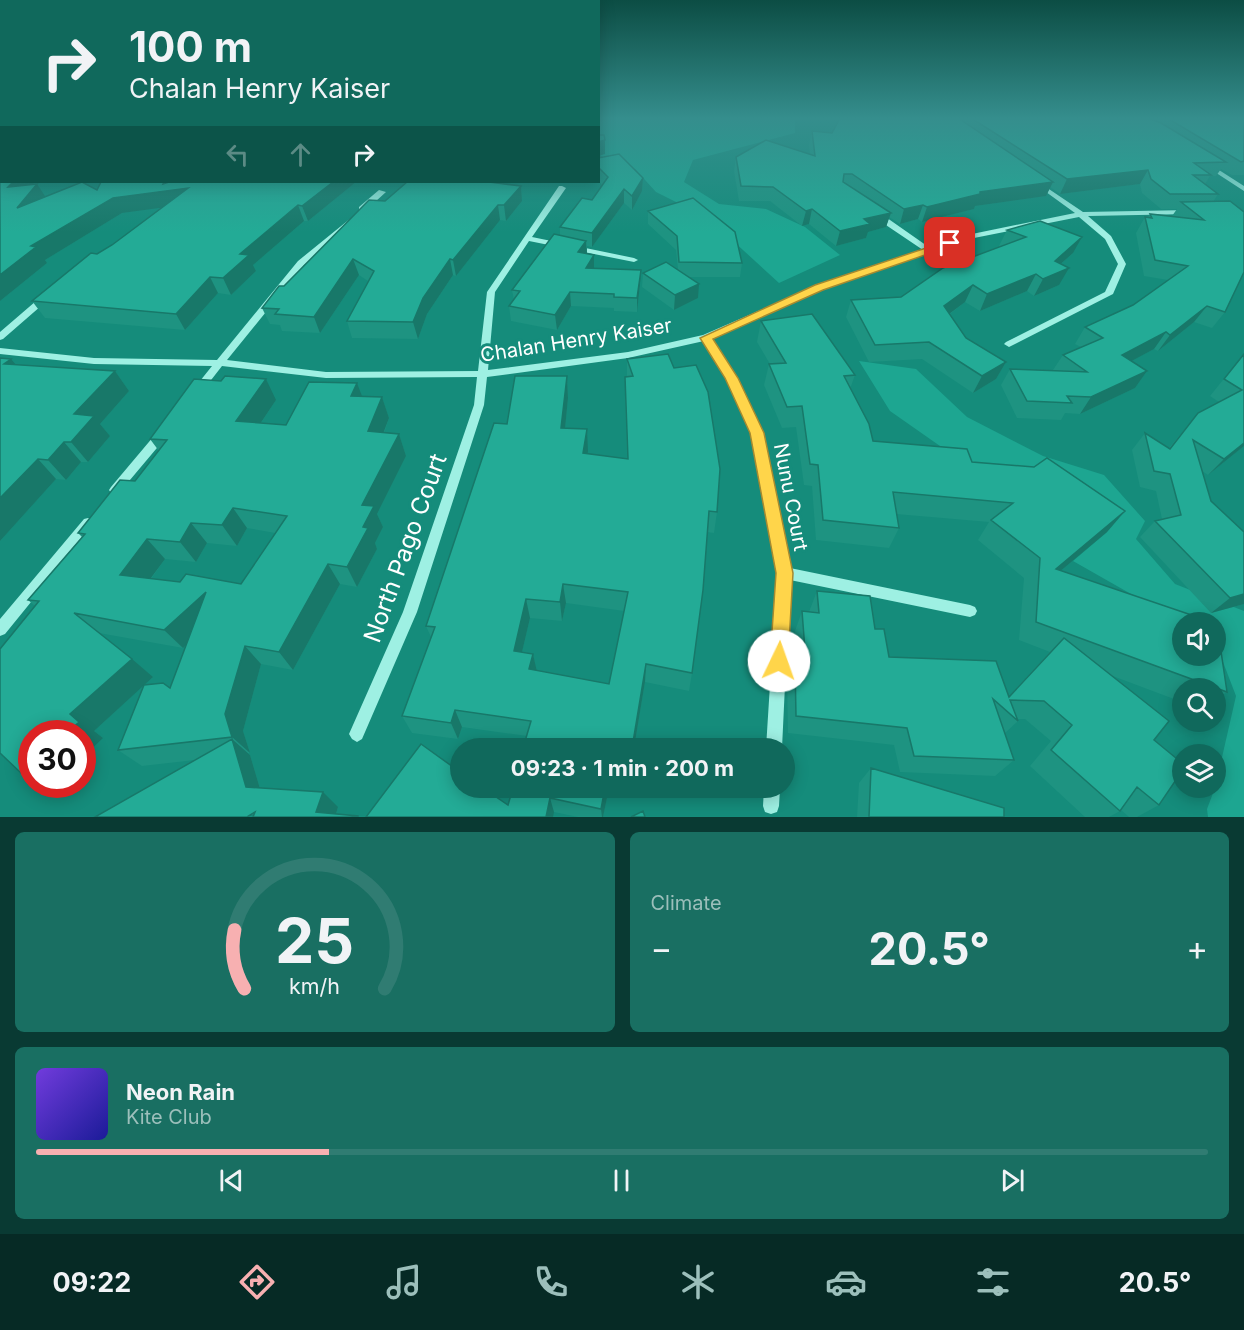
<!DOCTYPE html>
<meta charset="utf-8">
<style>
body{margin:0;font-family:Inter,sans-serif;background:#196f62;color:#f1f3f6;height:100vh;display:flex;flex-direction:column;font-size:22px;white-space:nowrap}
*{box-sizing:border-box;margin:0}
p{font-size:20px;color:#9cbfbb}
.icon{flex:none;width:33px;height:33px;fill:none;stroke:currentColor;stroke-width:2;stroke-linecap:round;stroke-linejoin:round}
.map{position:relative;height:817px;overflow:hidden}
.sheet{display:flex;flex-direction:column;gap:15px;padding:15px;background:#093a33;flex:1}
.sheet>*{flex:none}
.top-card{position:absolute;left:0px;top:0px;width:600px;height:183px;box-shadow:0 3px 15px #0003;background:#10695c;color:#f1f3f6;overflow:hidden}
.controls{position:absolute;left:1172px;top:612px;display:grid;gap:12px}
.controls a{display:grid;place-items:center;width:54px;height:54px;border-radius:50%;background:#10695c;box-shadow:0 3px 15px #0003;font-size:30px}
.speed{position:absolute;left:18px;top:720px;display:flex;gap:12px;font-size:30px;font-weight:700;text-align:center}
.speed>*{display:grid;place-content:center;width:78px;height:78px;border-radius:50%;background:#10695c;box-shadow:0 3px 15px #0003;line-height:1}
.speed .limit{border:9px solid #d22;background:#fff;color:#111}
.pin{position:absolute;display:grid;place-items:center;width:51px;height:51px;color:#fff;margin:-26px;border-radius:12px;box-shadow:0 3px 9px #0006}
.me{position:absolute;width:66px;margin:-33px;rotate:3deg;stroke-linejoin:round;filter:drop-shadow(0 0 4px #0008)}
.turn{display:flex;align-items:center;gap:21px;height:126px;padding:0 30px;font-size:27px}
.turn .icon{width:78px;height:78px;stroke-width:2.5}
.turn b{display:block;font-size:42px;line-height:51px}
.lanes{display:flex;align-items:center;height:57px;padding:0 30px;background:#0003;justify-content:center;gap:30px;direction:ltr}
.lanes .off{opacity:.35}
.big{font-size:45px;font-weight:700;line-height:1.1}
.sheet .tile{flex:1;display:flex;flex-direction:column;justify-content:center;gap:9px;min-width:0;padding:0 21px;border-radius:9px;background:#196f62}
.sheet .dial{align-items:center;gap:0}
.dial svg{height:156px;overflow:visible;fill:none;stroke:#307c72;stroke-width:7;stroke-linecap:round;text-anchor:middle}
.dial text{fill:#f1f3f6;stroke:none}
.song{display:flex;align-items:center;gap:18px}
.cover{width:72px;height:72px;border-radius:9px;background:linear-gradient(135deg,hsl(260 70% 55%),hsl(240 70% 35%))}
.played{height:6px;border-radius:3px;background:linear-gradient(90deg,#f7b0b1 25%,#307c72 25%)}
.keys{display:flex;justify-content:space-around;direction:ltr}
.heat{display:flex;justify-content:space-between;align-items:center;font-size:33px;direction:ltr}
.sheet .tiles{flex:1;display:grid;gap:15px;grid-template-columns:1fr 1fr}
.tile:last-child{grid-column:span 2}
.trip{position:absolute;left:450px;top:738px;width:345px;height:60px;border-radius:30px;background:#10695c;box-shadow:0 3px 15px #0003;font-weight:700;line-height:60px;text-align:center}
.dock{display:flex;height:96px;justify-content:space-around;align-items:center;background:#062a25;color:#9cbfbb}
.dock .icon{width:42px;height:42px}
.dock .active{color:#f7b0b1}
.dock b{font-size:27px;color:#f1f3f6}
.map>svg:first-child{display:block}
.green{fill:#1da691}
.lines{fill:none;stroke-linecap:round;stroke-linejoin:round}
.minor{fill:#9ef0e3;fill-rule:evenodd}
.wall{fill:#1e9381;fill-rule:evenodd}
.shaded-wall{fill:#187869}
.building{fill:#23ab96;stroke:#187869;stroke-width:1.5;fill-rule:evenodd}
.route{fill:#ffd54a;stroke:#a68a30;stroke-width:1.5}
.labels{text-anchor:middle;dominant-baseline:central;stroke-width:6;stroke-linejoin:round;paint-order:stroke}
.street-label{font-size:20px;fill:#fff;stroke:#158c7b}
.near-street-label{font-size:24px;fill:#fff;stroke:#158c7b}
</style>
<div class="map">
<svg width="1244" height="817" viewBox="0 0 1244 817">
<rect width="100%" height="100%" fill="#158c7b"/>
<path class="green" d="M634 118H786L795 120V133L693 160 684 182 719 204 766 209 805 227 840 255 779 283 708 218 656 192 635 169 608 162 599 154 598 121Z
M859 361 916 369 967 417 1043 456 1104 475 1145 521 1136 539 1175 584 1244 611V817H1208L1207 809 1215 788 1236 696 1215 641V622L1182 623 1073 561 1107 532 950 453 890 411Z"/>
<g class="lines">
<path class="minor" d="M1204 163H1208L1244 186V191L1204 165Z
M1037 181 1083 212 1189 210 1193 212 1189 214 1088 216 1111 236 1126 264 1113 294 1009 347 1004 344 1006 342 1105 292 1118 264 1105 239 1079 217 974 238 822 290 711 338 737 378 762 433 790 568 970 605 975 607 977 611 975 615 970 617 790 580 782 748H766L777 573 752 433 727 378 704 341 628 358 487 377 484 405 417 612 362 739 357 742 352 739 349 734 403 612 474 405 477 377 326 378 222 366 201 393 197 395 192 391 212 366 94 364 0 354V348L94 358 217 360 298 261 351 218 355 220 354 222 304 265 227 360 326 372 478 371 487 292 559 186H562L566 188 532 237 634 258 638 260 634 262 529 241 495 292 488 370 628 352 703 335 816 286 923 250 874 217V213H880L930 248 972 234 1075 213 1035 184 1033 183Z
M379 190 386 192 365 211H359V207Z
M46 294 49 295V299L3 339 0 340V332L43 295Z
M163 429 167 430 168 433 167 436 119 493 115 495 111 493 109 490 111 487 159 430Z
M88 518 92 519 94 523 92 527 5 634 0 636V619L84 519Z
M764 788H780L779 806 777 812 771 814 765 812 763 806Z"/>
</g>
<path class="wall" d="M840 118H1244V175H1232L1221 169 1216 176H1210L1205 184 1218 194 1213 202 1225 312 1212 328 1194 322 1158 351 1154 349 1131 361 1147 371 1135 388 1080 414 1065 413 1061 420 1017 418 1001 385 1010 369 1053 370 1063 355 1081 347 1075 344 1085 327 1133 305 1168 280 1144 276 1136 233 1145 217 1148 218 1150 214 1172 216 1177 209H1161L1142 193 1140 184 1060 194 1050 187 1046 196 975 206 974 209 922 222 918 219 900 224 889 217 886 227 868 232 866 238 836 246 809 224 802 226 770 201H739L734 171 736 157 810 155 809 145 812 131 832 133Z
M0 142 2 144V182H35L33 185 45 197 97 190 264 182H356L308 221H304L253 265 256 271 231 295 218 293 185 330 45 318 32 301 97 254 112 245 162 207 122 213 45 260 47 263 0 301Z
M598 158 643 178 642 191 632 210 624 203 592 247 587 246V254L594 268 640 284 637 312 614 311V308L571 306 557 330 511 321 509 306 514 300 512 290 560 236V227L592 200 602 185 598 180Z
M506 182 500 183 521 186 522 201 506 221 500 220 456 276 453 275 427 314 418 339 352 338 347 321 368 281 359 275 320 333 282 331 280 325 270 324 262 308 284 286 385 201Z
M648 211 742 263 740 277H689L698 298 674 310 642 287 643 273 678 269 676 250 648 224Z
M1007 230 1073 253 1061 264 1059 285 1034 296 1027 291 980 311 965 302 950 314 966 338 1006 362 996 379 973 393 922 359 869 362 846 317 851 300 901 297 1001 247 999 246Z
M761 321 855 375 850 389 873 441 972 462 1125 511 1107 532 1061 570 1227 692 1215 700V688H1182V702L1110 675 1154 740 1159 805 1137 817H1129L1121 810 1120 811 1109 817H1085L1030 766 1051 741 1025 719H1017L1018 721 1005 733 1014 760 995 776 900 772 894 745 788 733 787 680 795 662H797L795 631 802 611 809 612 817 591 875 629 889 657 1009 696 1050 652 1019 640 1024 578 978 540 989 522 896 514 899 528 889 548 816 540 812 486 804 485 796 427 782 428 764 385 769 364H770L757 342Z
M1244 354V446L1208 475 1202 471 1211 501 1244 532V604L1211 613 1140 537 1155 521 1162 519 1156 491 1140 487 1132 450 1145 433 1169 448 1198 413 1219 402 1210 396Z
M627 359 717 512 714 533 707 532 692 673 689 691 645 682 634 748H523L527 736 462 727 458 739 412 733 402 716 431 637 426 626 507 424 567 376 568 398 565 428 587 429V454L627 459 625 398V377H627ZM566 603 624 611 609 684 536 670 533 654 522 652 530 618 562 621Z
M16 365 115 371 129 391 100 424 110 436 88 462H81L66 480 56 479 0 541Z
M362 396 382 397 389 418 384 433 399 434 406 456 377 514 383 527 375 543 377 549 357 587 340 584 293 670 261 664 243 731 250 753H248L250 755 260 788 338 807 336 814 95 817 195 760 142 766 118 750 144 685 94 731 103 738 0 753V648L1 649 35 606 28 600 82 537 78 533 135 481 159 451 150 439 276 400 261 423 286 425ZM247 528 275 533 241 584 180 582 151 579 165 559 196 562 207 543 237 546ZM99 633 183 648 186 645 170 688 144 685 153 677Z
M871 768 1004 817H857L859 783Z
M513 788H609L603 817H578L554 812 508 805Z
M609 788H627V791Z"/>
<path class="shaded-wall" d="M605 140V154L598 156V142Z
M0 142 2 144V159L0 162Z
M1148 170 1140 184 1060 194 1067 179Z
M643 178 642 191 632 210V196Z
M13 182H35L18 202 8 187Z
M164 182H174L188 188 196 203 122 213 45 260 47 263 0 301V275L31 246 113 198 163 184Z
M333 182H356L308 221 302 206Z
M1053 182 1046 196 975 206 974 209 922 222 927 207 980 192Z
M37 184 47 199 17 208Z
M521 186 522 201 506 221 504 205Z
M624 189V203L592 247V233Z
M298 205 304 221 253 265 256 271 231 295 223 278 240 254Z
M498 205 500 220 456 276 453 260Z
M923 205 918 219 900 224 904 209Z
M812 209 809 224 802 226 806 211Z
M891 213 886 227 868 232 866 238 836 246 840 231 864 219Z
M1082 237 1073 253 1046 277 1069 268 1059 285 1034 296 1043 279 1055 261Z
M586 241 587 255 578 252Z
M594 255V269L586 268Z
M353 259 359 275 320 333 314 317Z
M450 259 453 275 427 314 418 339 413 322 423 298Z
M641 270 640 284 637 312V298Z
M1036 274 1027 291 980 311 987 294Z
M210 277 218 293 185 330 176 314Z
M699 284 698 298 674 310 675 295Z
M973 285 965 302 937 323 944 306Z
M570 292 571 306 557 330 555 315Z
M1207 306 1194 322 1158 351 1170 335Z
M1166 332 1154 349 1111 372 1122 355Z
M11 359 28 379 4 364Z
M1006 362 996 379 973 393 982 376Z
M115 371 129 391 100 424 110 436 88 462 71 442 74 414Z
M1147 371 1135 388 1080 414 1091 397Z
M567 376 568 398 563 449 561 428Z
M266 379 276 400 248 442 236 421Z
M357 383 365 404 351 396Z
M382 397 389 418 376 452 368 431Z
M587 429 588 451 584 474 583 453Z
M399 434 406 456 377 514 383 527 375 543 377 549 357 587 347 567 363 527 362 505Z
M64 442 81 462 66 480 48 460Z
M1244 443V446L1208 475 1224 459Z
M38 459 56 479 0 541V498Z
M233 508 247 528 237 546 222 525Z
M1125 511 1107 532 1040 588 1056 569Z
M191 523 207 543 196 562 180 542Z
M147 539 165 559 139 594 120 575Z
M328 564 340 584 293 670 279 652Z
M563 584 566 603 562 621 560 602Z
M206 592 223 611 183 648 164 630Z
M1244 594V604L1211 613 1230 598Z
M526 599 530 618 518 669 514 651Z
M245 646 261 664 243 731 250 753 232 737 225 714Z
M533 654 537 672 529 669Z
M132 659 153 677 94 731 103 738 82 758V734H66L70 714Z
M646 664 645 682 634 748H632Z
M455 710 462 727 458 739 451 723Z
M232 739 250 755 264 802 246 787Z
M32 764V779L21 773Z
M43 784H54L50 788Z
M605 788H609L603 817H602L601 809Z
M323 792 338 807 335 817 316 812Z
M550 798 554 812 553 817H546Z"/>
<path class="building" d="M840 118H958L1053 182 980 192V194L927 207 923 205 904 209 852 174H844L843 182 891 213 864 219 870 224 840 231 812 209 806 211 773 187 741 186 736 157 766 140 815 156 812 131 832 133Z
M971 118H1148L1161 123 1226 162 1194 163 1211 175H1193L1218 194H1170L1151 179 1148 170 1067 179Z
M1167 118H1244V161L1241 162Z
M598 135H604L605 140 598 142Z
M619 154 643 178 632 196 624 189 592 233 560 227 582 198 592 200 608 177 598 167V158Z
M0 160H2V182H13L8 187 37 184 17 208 82 182 97 190 101 182H164L163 184 169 182H333L302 206 298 205 240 254 249 255 223 278 210 277 176 314 32 301 91 253 97 254 112 245 188 188 113 198 31 246 36 247 0 275Z
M407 182H489L521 186 504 205H498L453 260 450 259 423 298 413 322 347 321 374 271 353 259 314 317 275 314 279 309 262 308 279 286H284L369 200 385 201Z
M693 198 735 232 742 263 679 262 677 236 648 211Z
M1230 201 1244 212V272L1225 312 1207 306 1170 335 1166 332 1122 355 1147 371 1091 397 1067 396 1072 403 1027 401 1010 369 1087 372 1063 355 1103 338 1085 327 1133 305 1188 266 1155 260 1145 217 1152 218 1150 214 1204 220 1181 202Z
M1040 221 1082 237 1055 261 1069 268 1043 279 1036 274 987 294 973 285 944 306 966 338 1006 362 982 376 929 342 875 345 851 300 901 297 943 268 1026 237 1007 230Z
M554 234 586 241 578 252 594 255 586 268 641 270 637 298 614 297V294L570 292 555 315 509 306 520 291 512 290Z
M666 262 699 284 675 295 643 273Z
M812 314 855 375 844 376 869 424 873 441 967 449 972 462 1034 467 1047 458 1125 511 1056 569 1212 622H1182V656H1215V623L1217 624 1227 692 1036 622 1040 558 991 520 1013 503 893 492 899 528 823 520 818 465 810 464 802 406 787 407 769 364 786 363 761 321Z
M668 354 674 368 696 365 708 392 720 469 717 512 709 511 703 590 692 673 646 664 632 748H523L531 721 455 710 451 723 402 716 435 627 426 626 494 423 507 424 515 376H567L561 428 587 429 583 453 628 459 625 377 633 376 627 359ZM563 584 628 592 609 684 529 669 533 654 514 651 526 599 560 602Z
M1244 354V443L1224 459 1193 440 1211 501 1244 532V594L1230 598 1155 521 1181 515 1170 474 1154 471 1145 433 1170 449 1198 413 1242 390 1224 379Z
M0 358 11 359 4 364 115 371 74 414 94 416 71 442H64L48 460 38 459 0 498Z
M225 376 266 379 236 421 286 425 309 382 357 383 351 396 382 397 368 431 399 434 362 505 374 506 363 527 368 528 347 567 328 564 279 652 245 646 225 714 232 737 118 750 144 685 163 683 170 688 206 592 164 630 74 613 132 659 70 714 79 722 66 734H32V764L21 773 0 753V649L39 601 28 600 85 534 78 533 120 480 135 481 167 440 150 439 194 379 221 381ZM233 508 287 516 241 584 186 574 180 582 120 575 147 539 180 542 191 523 222 525Z
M817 591 870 596 875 629H884L889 657 996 661 1009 697 1064 638 1169 721 1154 740 1182 763V771L1159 805 1137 787 1120 811 1051 750 1072 725 1044 701 1010 700 1018 721 993 699 1014 760 914 756 907 728 796 716 795 662 806 663 802 611 819 613Z
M232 739 246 787 323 792 316 812 358 816V817H253L255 812 247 817H95Z
M421 744 460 772V788H483L508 805 513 788H605L601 809 550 798 546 817H366Z
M871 768 1004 808V817H869Z
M643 811 645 817H631Z"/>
<linearGradient id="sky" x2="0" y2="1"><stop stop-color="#0c4d44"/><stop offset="0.51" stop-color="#358e8d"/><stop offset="1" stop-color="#358e8d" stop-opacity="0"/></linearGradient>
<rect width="1244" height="232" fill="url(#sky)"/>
<path class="route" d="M950 240 954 241V245L823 290 713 339 738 378 764 433 793 573 788 661 786 667 779 670 772 667 770 661 776 573 750 433 725 378 700 338 815 285Z"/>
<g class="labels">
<g class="street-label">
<text transform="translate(576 340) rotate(-9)">Chalan Henry Kaiser</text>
<text transform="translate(791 497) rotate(79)">Nunu Court</text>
</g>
<g class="near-street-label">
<text transform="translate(405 548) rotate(-70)">North Pago Court</text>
</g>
</g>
</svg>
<div class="controls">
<a><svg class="icon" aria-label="sound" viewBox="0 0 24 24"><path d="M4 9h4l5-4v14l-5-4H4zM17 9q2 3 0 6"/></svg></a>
<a><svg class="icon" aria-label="search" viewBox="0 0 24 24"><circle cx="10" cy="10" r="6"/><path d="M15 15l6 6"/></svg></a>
<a><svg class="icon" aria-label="layers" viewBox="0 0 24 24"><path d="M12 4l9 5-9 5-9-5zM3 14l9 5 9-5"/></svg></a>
</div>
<div class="speed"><div class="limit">30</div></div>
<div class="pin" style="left:950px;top:243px;background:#d93025"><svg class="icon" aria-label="arrive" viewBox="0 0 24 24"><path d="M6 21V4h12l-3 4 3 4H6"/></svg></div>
<svg class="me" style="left:779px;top:661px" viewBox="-20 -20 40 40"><circle r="19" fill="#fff"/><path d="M0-13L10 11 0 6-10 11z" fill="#ffd54a"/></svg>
<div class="trip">09:23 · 1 min · 200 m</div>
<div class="top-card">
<div class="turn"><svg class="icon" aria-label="right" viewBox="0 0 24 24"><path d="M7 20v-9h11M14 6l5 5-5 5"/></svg><div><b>100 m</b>Chalan Henry Kaiser</div></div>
<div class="lanes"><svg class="icon off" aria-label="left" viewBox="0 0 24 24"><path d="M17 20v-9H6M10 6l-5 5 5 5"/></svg><svg class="icon off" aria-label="ahead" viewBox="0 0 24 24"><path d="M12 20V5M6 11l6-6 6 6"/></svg><svg class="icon" aria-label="right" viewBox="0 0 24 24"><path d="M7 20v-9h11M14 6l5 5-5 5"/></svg></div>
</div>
</div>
<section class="sheet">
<div class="tiles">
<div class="tile dial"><svg viewBox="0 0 100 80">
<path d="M14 69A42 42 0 1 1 86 69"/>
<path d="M14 69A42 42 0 0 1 9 39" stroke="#f7b0b1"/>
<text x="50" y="56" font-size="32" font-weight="700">25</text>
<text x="50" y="72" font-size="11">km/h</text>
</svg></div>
<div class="tile"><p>Climate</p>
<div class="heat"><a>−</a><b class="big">20.5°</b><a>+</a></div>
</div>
<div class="tile">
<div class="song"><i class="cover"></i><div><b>Neon Rain</b><p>Kite Club</p></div></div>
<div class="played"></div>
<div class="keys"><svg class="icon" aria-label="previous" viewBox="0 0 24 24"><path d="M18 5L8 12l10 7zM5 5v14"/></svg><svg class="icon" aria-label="pause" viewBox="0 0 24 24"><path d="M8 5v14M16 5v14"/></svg><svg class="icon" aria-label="next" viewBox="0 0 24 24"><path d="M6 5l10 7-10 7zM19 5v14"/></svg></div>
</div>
</div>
</section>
<nav class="dock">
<b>09:22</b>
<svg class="icon active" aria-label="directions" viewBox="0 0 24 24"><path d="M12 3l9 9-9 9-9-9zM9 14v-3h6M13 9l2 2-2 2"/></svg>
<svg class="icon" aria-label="music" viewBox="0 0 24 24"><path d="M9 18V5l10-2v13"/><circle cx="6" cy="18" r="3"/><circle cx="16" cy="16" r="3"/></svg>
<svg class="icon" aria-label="phone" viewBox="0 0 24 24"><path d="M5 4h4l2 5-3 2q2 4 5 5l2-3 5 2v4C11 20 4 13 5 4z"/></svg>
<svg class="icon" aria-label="climate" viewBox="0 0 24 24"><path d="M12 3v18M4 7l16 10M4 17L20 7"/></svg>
<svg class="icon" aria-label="car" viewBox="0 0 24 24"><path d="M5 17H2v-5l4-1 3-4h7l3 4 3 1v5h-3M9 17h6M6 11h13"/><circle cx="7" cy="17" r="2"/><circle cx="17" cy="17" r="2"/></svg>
<svg class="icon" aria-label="filters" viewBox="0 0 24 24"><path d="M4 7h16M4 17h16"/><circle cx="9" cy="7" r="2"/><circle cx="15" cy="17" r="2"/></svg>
<b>20.5°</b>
</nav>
